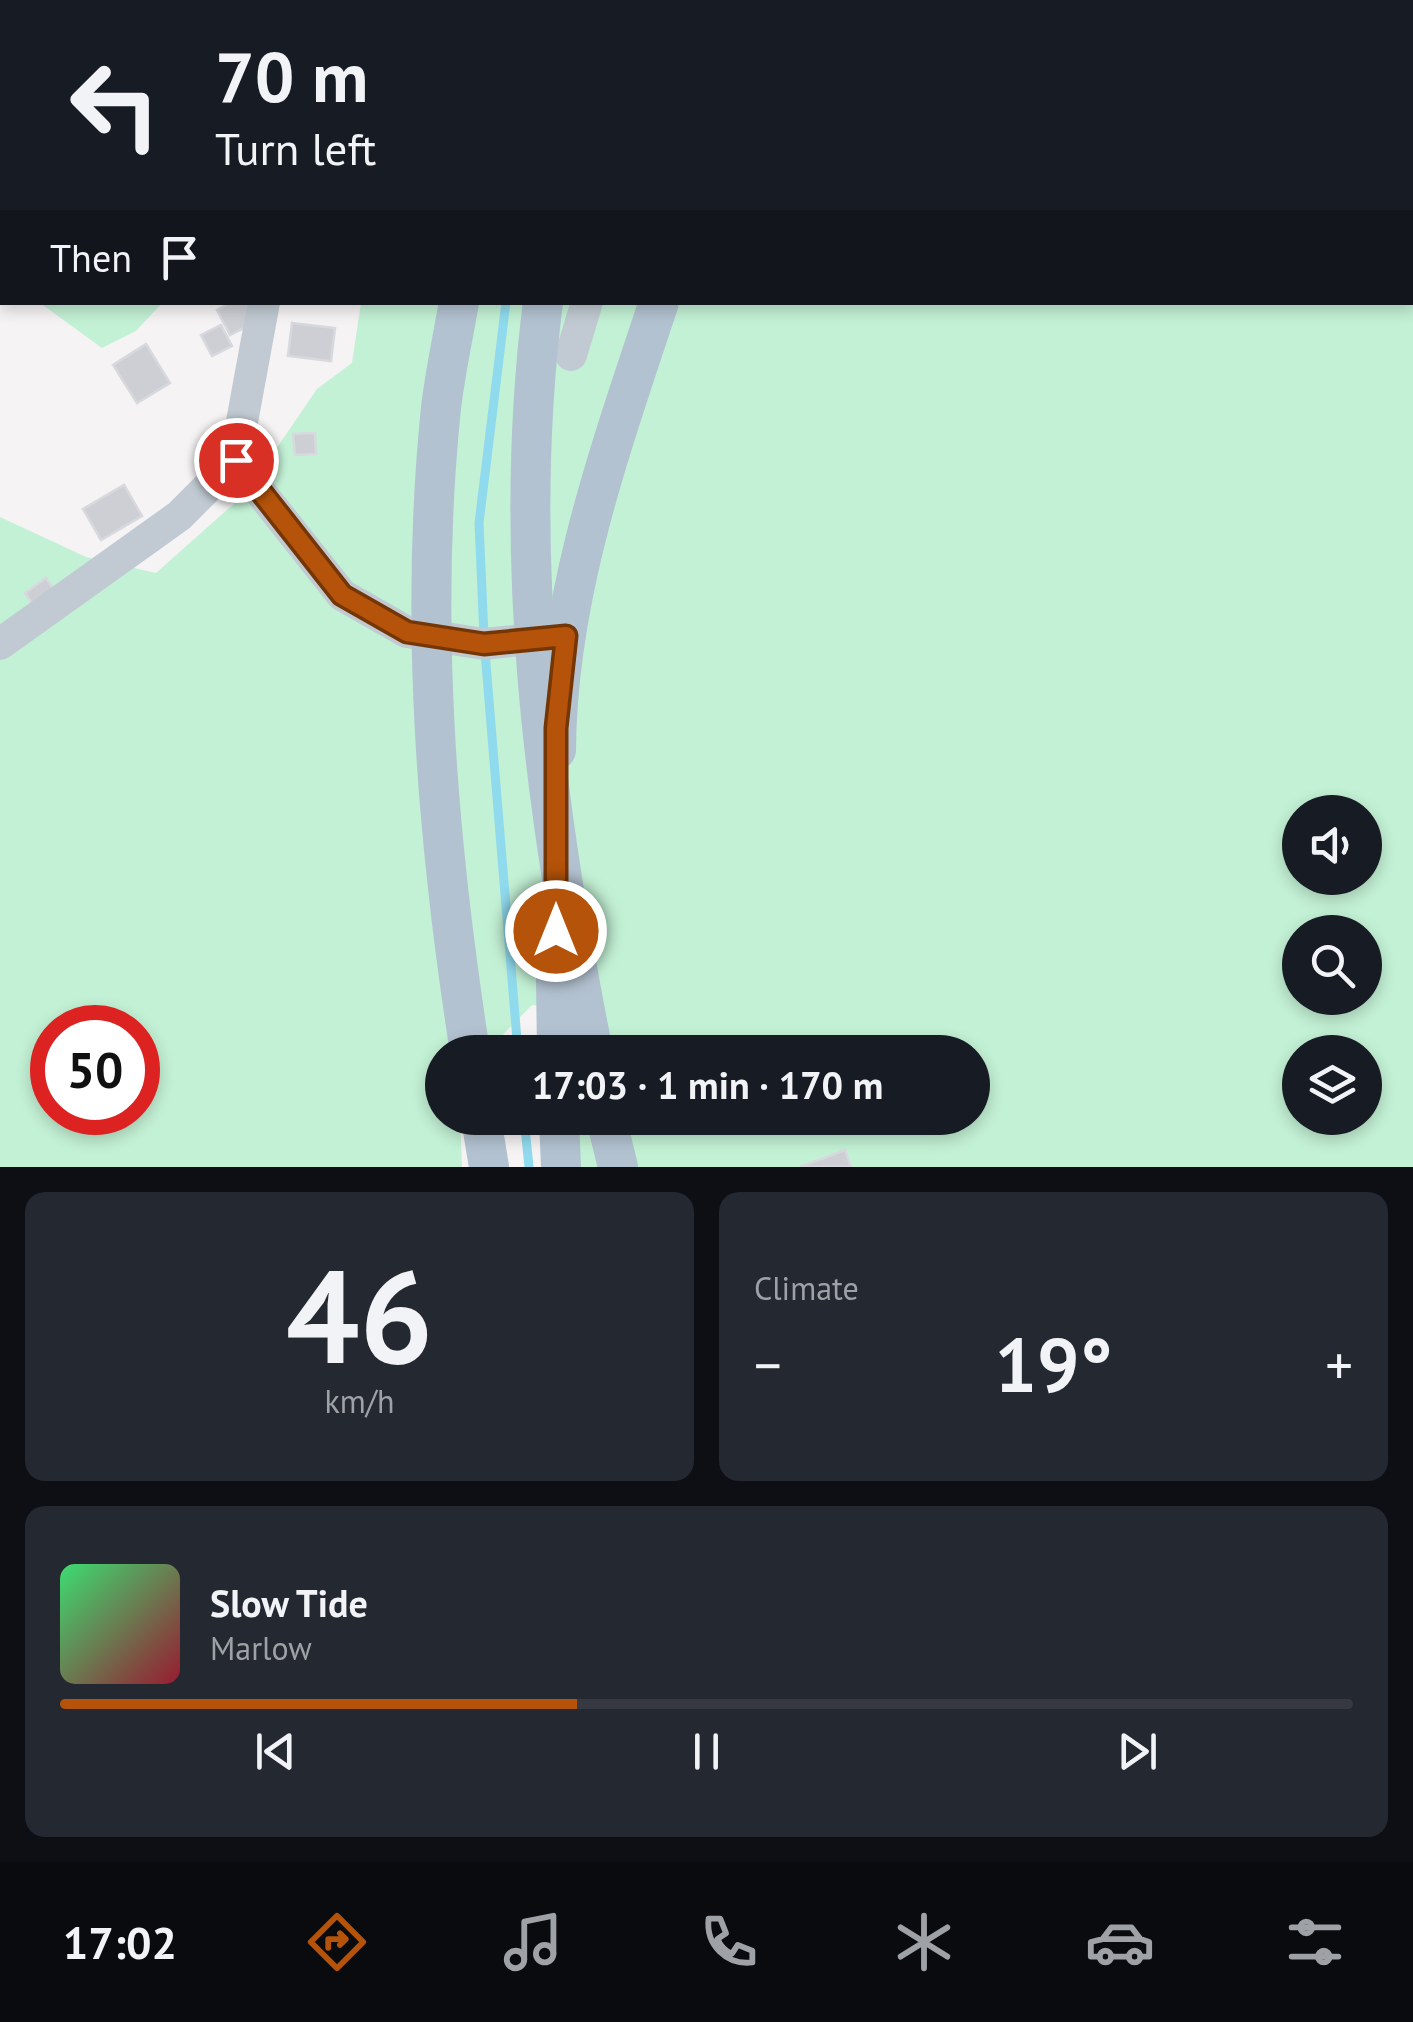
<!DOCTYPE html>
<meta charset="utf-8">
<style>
body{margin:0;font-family:"PT Sans",sans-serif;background:#242831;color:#f1f3f6;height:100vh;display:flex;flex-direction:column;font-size:38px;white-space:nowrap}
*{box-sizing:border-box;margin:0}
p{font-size:32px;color:#9ea1a6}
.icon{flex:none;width:55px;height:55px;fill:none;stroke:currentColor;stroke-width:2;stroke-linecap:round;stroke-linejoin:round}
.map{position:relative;height:1167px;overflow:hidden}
.drawer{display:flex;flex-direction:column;gap:25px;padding:25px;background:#0d0f14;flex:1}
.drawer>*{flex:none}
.guide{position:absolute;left:0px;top:0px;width:1415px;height:305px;box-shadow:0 5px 15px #0003;background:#171b24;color:#f1f3f6;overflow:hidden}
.fabs{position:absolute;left:1282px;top:795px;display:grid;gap:20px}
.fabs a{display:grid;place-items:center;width:100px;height:100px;border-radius:50%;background:#171b24;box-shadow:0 5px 15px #0003;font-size:50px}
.speed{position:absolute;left:30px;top:1005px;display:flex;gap:20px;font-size:50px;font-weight:700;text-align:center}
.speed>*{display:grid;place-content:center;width:130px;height:130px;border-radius:50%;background:#171b24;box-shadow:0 5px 15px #0003;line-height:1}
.speed .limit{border:15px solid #d22;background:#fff;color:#111}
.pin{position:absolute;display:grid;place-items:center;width:85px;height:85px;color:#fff;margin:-42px;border:5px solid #fff;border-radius:50%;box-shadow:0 2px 10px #0007}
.me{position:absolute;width:110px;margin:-55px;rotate:0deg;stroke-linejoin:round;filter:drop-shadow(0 0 8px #0008)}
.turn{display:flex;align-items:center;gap:35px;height:210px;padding:0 50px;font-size:45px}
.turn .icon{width:130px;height:130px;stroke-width:2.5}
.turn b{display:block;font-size:70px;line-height:85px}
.then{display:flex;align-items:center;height:95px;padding:0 50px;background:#0003;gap:20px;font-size:38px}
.big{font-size:75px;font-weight:800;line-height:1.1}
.drawer .tile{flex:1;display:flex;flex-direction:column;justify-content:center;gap:15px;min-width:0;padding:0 35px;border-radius:20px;background:#242831}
.drawer .dial{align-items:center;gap:0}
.dial b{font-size:130px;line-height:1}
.song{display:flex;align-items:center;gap:30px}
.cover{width:120px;height:120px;border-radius:15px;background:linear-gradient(135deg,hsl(140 70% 55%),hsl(350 70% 35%))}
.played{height:10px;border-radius:5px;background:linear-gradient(90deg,#b45309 40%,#363941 40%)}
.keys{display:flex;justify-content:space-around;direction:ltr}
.heat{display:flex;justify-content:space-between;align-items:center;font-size:55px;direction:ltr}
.drawer .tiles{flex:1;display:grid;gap:25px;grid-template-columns:1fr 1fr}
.tile:last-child{grid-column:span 2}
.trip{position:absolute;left:425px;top:1035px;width:565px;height:100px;border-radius:50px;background:#171b24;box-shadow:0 5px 15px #0003;font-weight:800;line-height:100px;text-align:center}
.menu{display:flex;height:160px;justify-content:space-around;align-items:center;background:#090b0e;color:#9ea1a6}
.menu .icon{width:70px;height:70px}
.menu .current{color:#b45309}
.menu b{font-size:45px;color:#f1f3f6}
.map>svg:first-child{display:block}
.green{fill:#c3f1d5;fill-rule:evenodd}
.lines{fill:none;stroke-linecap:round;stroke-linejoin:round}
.stream{stroke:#90daee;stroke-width:9}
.building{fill:#cdcfd5;stroke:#d7d9de;stroke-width:2.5}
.minor{stroke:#c1cad2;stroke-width:32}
.major{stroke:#b3c2d1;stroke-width:40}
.major-bridge{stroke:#b3c2d1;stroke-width:40}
.route-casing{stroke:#753606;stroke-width:25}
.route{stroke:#b45309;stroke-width:18}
</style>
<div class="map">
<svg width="1413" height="1167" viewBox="0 0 1413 1167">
<rect width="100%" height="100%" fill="#f5f3f3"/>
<path class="green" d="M83 0H1413V1167H564L562 1118H972V1052H560L558 1007 532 1005 486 1052H442V1118H460L462 1167H0V517L86 557 156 573 246 493 317 389 352 363 361 303 1412 302V2ZM1300 812H1365V878H1300ZM1300 932H1365V998H1300ZM52 1028H138V1112H52ZM1300 1052H1365V1118H1300Z
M40 303H162L136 331 102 348Z"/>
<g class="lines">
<path class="stream" d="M593 2 594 0
M484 636 479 523 506 302
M485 652 518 1052
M524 1118 529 1167"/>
</g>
<path class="building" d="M232 302H246L256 322 230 335 217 310Z
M292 323 335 328 331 361 288 356Z
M221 325 232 346 212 356 201 335Z
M146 344 170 383 137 403 113 365Z
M315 433 316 454 295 455 293 434Z
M124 485 142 516 101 540 83 509Z
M46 578 57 594 36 609 25 593Z
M845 1150 851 1167H800Z"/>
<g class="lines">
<path class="minor" d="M0 5H2
M571 355 587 302
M235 460 342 595 407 632 484 644 560 636
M0 644 179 516 235 460 264 302"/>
<path class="major" d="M547 2V0
M621 2 622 0
M751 2 752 0
M556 750C557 595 611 447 659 302
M555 908 557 1052
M481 1118 489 1167
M559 1118 561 1167
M606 1118 618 1167"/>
<path class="major-bridge" d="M459 302C453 337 445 373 441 408 419 622 437 840 470 1052
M543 302C511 553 544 806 593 1052"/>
</g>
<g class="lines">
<g class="route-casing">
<path id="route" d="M236 460 342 595 407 632 484 644 566 636 556 728V931"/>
</g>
<use href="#route" class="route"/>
</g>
</svg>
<div class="fabs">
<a><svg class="icon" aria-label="sound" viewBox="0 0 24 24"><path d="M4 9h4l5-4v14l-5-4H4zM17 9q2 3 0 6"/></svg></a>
<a><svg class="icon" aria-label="search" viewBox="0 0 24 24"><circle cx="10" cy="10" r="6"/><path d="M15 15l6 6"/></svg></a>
<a><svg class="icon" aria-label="layers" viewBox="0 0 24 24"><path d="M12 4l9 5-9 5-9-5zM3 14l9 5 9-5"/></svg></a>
</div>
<div class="speed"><div class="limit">50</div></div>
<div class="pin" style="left:236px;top:460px;background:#d93025"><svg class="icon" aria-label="arrive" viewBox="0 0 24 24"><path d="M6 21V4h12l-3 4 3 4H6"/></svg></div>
<svg class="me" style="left:556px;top:931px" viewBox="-20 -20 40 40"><circle r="17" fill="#b45309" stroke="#fff" stroke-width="3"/><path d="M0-11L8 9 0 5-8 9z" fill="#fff"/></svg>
<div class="trip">17:03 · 1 min · 170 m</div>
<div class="guide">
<div class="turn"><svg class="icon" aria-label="left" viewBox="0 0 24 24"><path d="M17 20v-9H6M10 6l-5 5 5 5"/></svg><div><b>70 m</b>Turn left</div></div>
<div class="then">Then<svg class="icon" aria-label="arrive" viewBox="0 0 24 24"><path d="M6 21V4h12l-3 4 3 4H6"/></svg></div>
</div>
</div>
<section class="drawer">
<div class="tiles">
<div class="tile dial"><b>46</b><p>km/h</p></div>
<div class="tile"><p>Climate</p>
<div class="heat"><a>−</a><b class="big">19°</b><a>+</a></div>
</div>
<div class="tile">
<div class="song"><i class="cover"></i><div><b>Slow Tide</b><p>Marlow</p></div></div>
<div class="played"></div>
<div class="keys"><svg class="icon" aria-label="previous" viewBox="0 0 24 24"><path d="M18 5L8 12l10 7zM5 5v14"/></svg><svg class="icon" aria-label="pause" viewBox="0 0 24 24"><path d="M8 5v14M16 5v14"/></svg><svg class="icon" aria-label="next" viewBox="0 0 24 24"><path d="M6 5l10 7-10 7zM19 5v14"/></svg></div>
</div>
</div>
</section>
<nav class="menu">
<b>17:02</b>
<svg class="icon current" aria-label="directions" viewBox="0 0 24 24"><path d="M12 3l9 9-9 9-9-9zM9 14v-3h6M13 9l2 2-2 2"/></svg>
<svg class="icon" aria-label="music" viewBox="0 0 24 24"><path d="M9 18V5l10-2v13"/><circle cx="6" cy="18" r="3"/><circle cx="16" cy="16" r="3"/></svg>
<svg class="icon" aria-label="phone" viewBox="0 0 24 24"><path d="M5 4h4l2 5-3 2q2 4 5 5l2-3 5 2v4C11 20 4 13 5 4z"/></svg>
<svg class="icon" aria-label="climate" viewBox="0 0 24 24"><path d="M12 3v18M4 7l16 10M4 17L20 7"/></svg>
<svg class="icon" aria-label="car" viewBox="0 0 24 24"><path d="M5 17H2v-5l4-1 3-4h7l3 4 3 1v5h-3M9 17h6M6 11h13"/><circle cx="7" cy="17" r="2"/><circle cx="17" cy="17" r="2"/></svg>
<svg class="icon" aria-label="filters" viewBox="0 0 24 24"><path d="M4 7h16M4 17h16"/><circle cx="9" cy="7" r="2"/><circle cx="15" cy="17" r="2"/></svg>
</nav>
